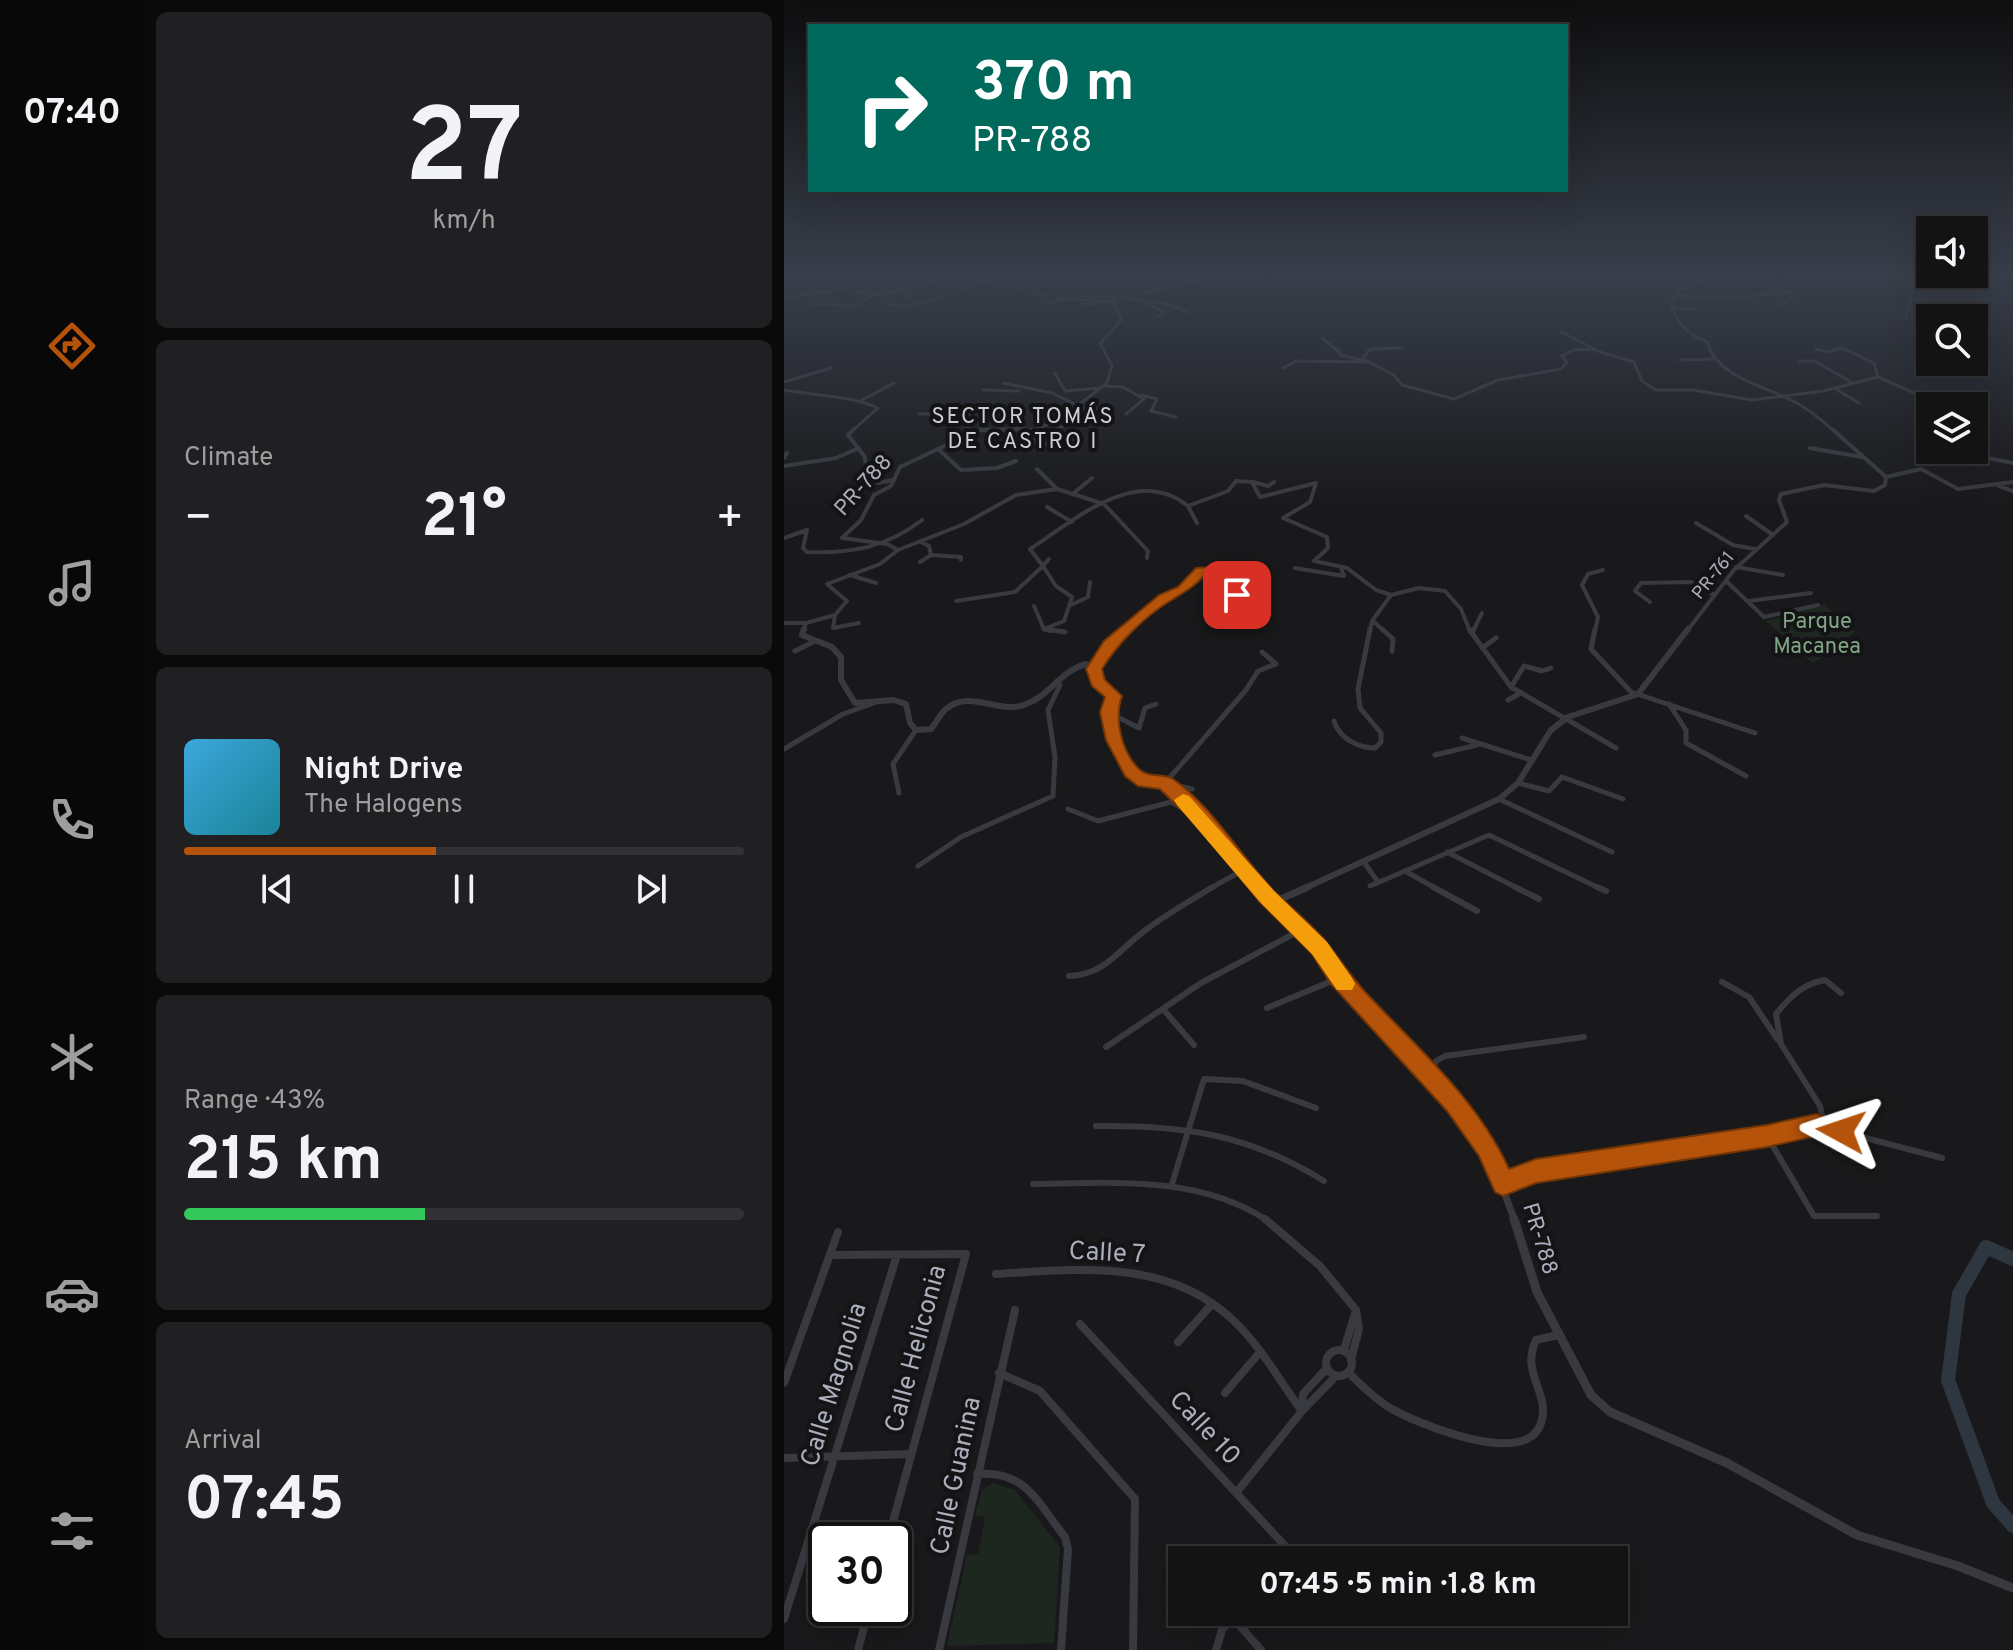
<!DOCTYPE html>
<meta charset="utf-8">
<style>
body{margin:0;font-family:Overpass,sans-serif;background:#202022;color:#f1f3f6;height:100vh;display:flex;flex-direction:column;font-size:30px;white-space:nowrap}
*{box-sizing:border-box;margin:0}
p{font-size:26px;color:#9d9ea0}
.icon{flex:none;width:44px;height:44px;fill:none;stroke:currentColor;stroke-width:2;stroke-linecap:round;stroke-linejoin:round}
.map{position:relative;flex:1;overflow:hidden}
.side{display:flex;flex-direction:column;gap:12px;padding:12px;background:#0a0a0b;width:640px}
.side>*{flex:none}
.guide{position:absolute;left:24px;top:24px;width:760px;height:168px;border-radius:0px;box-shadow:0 8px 32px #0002,0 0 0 2px #323234;background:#00695c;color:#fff;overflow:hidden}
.buttons{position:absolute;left:1132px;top:216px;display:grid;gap:16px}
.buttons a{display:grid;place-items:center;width:72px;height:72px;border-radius:0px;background:#131314;box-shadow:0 8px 32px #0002,0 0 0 2px #323234;font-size:40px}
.speed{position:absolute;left:24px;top:1522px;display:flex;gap:16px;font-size:40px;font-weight:700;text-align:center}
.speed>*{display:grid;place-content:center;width:104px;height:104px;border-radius:50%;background:#131314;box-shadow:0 8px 32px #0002,0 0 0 2px #323234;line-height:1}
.speed .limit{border:4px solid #111;border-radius:12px;background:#fff;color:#111}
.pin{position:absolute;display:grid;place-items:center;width:68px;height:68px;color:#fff;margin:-34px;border-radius:16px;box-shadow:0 4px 12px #0006}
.me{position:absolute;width:88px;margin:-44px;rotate:275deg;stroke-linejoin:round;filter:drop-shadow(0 0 6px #0008)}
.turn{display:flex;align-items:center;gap:28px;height:168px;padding:0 32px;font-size:36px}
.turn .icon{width:104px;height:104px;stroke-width:2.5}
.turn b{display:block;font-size:56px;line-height:68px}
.big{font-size:60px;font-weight:700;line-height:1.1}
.side .card{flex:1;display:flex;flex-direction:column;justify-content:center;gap:12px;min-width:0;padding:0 28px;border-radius:12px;background:#202022}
.side .dial{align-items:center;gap:0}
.dial b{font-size:104px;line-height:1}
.song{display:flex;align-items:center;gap:24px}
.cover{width:96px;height:96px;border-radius:12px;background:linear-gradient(135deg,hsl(200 70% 55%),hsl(190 70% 35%))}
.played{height:8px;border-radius:4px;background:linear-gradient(90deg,#b45309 45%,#323234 45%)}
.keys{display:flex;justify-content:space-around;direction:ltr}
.heat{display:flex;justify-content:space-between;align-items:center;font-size:44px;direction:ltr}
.charge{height:12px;border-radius:6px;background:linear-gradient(90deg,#34c759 43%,#323234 0)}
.trip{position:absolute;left:384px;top:1546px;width:460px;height:80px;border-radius:0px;background:#131314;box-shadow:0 8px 32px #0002,0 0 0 2px #323234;font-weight:700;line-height:80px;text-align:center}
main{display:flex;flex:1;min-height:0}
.dock{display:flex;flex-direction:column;width:144px;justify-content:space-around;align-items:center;background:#080808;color:#9d9ea0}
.dock .icon{width:56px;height:56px}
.dock .current{color:#b45309}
.dock b{font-size:36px;color:#f1f3f6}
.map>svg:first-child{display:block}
.green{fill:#1e2620}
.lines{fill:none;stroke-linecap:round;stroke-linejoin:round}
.river{stroke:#2e3640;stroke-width:14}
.minor-far4{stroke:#393a40;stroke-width:3}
.minor-far3{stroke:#393a40;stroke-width:4}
.minor-far2{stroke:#393a40;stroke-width:5}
.minor-far1{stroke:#393a40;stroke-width:6}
.minor{stroke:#393a40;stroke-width:8}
.tertiary-far4{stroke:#393a40;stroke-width:3}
.tertiary-far3{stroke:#393a40;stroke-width:4}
.tertiary-far2{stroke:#393a40;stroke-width:6}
.tertiary-far1{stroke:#393a40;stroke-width:7}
.tertiary{stroke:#393a40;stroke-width:9}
.route{fill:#b45309;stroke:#753606;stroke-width:2}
.slow{fill:#f59e0b}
.labels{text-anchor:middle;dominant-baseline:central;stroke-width:8;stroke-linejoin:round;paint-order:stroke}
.far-street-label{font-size:18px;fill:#abaebb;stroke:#141316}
.far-quarter-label{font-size:22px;letter-spacing:2px;fill:#ccced7;stroke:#141316}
.street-label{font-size:22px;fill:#abaebb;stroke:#141316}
.park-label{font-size:22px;fill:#81a686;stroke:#141316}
.near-street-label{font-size:26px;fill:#abaebb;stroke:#141316}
</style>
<main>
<nav class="dock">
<b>07:40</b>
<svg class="icon current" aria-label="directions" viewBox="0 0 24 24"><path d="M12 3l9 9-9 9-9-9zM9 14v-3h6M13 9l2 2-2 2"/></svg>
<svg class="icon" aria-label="music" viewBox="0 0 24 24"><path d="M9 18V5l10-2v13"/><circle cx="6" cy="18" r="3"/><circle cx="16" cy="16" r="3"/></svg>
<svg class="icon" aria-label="phone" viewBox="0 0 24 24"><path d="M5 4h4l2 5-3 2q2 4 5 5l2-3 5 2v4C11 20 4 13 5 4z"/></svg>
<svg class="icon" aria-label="climate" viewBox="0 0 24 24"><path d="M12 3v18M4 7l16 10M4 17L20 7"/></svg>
<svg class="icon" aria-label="car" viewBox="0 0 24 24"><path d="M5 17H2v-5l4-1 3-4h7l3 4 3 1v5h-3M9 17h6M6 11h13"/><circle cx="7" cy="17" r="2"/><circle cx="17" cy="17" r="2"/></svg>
<svg class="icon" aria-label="filters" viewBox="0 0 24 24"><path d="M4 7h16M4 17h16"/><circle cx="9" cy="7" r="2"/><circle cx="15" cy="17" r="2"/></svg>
</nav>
<section class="side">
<div class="card dial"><b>27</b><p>km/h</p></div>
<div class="card"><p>Climate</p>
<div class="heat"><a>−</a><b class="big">21°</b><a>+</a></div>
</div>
<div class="card">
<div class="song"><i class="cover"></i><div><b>Night Drive</b><p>The Halogens</p></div></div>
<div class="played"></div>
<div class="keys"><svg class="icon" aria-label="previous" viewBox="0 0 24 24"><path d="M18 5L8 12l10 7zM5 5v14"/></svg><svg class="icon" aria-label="pause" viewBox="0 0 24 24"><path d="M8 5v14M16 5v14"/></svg><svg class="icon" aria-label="next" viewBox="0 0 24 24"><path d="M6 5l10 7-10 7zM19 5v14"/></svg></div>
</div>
<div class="card"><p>Range · 43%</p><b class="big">215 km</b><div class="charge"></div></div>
<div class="card"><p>Arrival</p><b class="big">07:45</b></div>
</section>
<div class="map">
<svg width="1229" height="1650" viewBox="0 0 1229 1650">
<rect width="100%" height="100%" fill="#19191b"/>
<path class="green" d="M1202 276H1229V303L1214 305 1190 300V290Z
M1040 604 1071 632C1056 643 1046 655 1028 663L982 621Z
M208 1483 231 1490 276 1547 270 1643 163 1646 183 1555 194 1554 201 1517 191 1516 198 1490Z"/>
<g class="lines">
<path class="river" d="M1229 1259 1202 1247 1175 1294 1164 1380 1209 1503 1229 1526"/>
<path class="minor-far4" d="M97 276 133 302
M824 276 849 280 924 278
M69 277 74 276
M1128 283 1168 288
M30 292 37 276
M357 294 422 278
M327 296 382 304 404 312
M891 296 948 297 1008 292 1009 299 994 305
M274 299 331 302
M102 303C121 314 178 290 198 280
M29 304 72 306 89 295
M262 304 275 301
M365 304 381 313 370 318
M299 305 314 303
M1168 307 1169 284 1180 277
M887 309H911
M1122 317 1131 276
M777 332 816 352 850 362 858 381 872 390H909L968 400 1039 391 1094 377 1147 400 1152 406
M538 338 555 352
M1032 349 1043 352 1058 348 1090 363 1094 377
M555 350 556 355 583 361 610 375 618 385 670 399 714 380 777 369 783 363 778 356 789 350 810 349
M578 359 586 349 618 348
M896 360 931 359
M1016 361H1031L1067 382
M499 368 512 361 583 362
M271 373 281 391 316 388
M0 382 47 368
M219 383 268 393 295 406
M320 386 339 387 360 399 342 414
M1050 388 1075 403
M0 390C31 396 66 395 94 408L68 431
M199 390 235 391
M357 395 373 399 367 411 392 417
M78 400 110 383
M1151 402 1170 393
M135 414 186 413 185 427 181 431
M269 431 312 410 293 407"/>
<path class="minor-far3" d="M70 429 64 435 81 457 83 479 93 483 110 480
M273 429 247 442 271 445 295 437
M176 436 183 429
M1026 448 1078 457
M154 449 177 470 213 468 232 461
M1163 450 1229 463
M0 458 3 453
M0 466 52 458 75 448
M253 469 273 489 320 504 364 551 363 558
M1102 477 1137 469 1174 489 1229 482
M469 482 484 486 490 482
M1215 486 1229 491
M291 492 308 478
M404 506 413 523
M263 507 288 522
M962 516 989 535
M912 523 949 545 971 549
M0 538 23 530 19 548 23 552C67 554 103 547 138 520
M114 550 180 524 232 495 273 489
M147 555 177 557V560
M136 562 147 555 145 546 137 542
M952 567 999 575
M511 568 560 576 557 568
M66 575 92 583
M942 581 980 617 1034 605
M172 601 231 592 259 566 246 549C291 520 352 464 404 506L444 491 452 481 468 482 476 497 532 483 526 502 499 518 543 537 544 548 530 561 563 568 592 590 607 595 635 588 661 591 677 609 686 631
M965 601 1027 593
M866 602 851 591 857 583 907 582 930 595
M287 605 304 597 306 582
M250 606 260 629 265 631
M51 616 49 628 75 623
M589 621 600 631
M0 623H22
M260 629 280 621 288 597 272 586 259 566 265 559
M342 631C366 610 396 593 417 571H427L432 576 431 585 453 595
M586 631 588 621 607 595
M689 631 698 613
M811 631 814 617 798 585 804 574 819 570"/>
<path class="minor-far2" d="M260 629 281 632
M598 629 609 639 608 651
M685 629 727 687 832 748
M811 629 807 649 847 692 971 733
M688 633 690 629
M698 648 712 638
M11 651 29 642
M310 669 325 645 344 629
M727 687 740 666 758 671 767 668
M724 700 735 694
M885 704 902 730V743L962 776
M324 712 355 728 361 708 372 704
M550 721C555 738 574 748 591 748L597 742V733L576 708 574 689 586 629
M678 738 747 760
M0 749 59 714 90 703
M651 755 693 745
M381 783 462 690 474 671 492 664 478 652
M382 783 408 789
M734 783 765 791 778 777 839 799
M115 793 109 764 132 730
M715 799 828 852
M284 809 314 821 387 802 415 817
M663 852 735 889
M579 861 594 882
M134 866 177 837 269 796 271 757 264 710 276 685 273 681
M621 871 653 889
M586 886 705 835 817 889
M425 889 461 869"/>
<path class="minor-far1" d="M649 887 693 911
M731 887 755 899
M813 887 822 891
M285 976C320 975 334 951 359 932 381 915 405 901 429 887
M938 982 965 997 994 1040
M483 1008 555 978
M379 1009 410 1045
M322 1047 417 983 517 930
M646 1076 652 1061 661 1056 800 1037
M1032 1125 1158 1158
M312 1126C400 1125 464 1134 540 1181
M983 1136 1030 1216H1093
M249 1184C329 1183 415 1175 484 1221
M388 1184 420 1079 459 1081 532 1108
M719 1184 752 1171 983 1136 1032 1125 1038 1115 1036 1106 997 1044 992 1014C1006 997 1018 984 1041 980L1057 993"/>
<path class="minor" d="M481 1219 536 1266 572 1310
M46 1255 182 1254 104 1540
M212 1274C296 1269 386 1258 451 1322 478 1348 496 1382 518 1411L452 1493
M296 1324 514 1560
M394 1342 428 1304
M542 1363a13 13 0 1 1 26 0a13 13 0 1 1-26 0Z
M560 1350 572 1310 575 1329 567 1360
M543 1368 519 1394 518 1411 552 1376
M564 1372C577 1385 590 1398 606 1408 634 1424 742 1469 757 1423 767 1393 736 1374 752 1340L774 1335
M215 1373 256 1391 351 1499 349 1650
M0 1383 54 1232
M441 1393 476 1352
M0 1458 127 1454
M193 1474C242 1470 253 1502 281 1537L284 1549 277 1650
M444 1612 477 1650
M0 1619 113 1255
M74 1650 85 1608
M155 1650 231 1310
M432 1650 438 1630 448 1617"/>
<path class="tertiary-far4" d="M922 276 921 281 896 290 888 301C889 323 904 334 923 342 934 378 979 385 1009 401 1025 409 1038 420 1050 431
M0 297 60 290 95 295 159 279 215 283 258 295 327 296 337 320 316 344 328 365 323 383 275 420 252 429 190 431"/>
<path class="tertiary-far3" d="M19 631 22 623 51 615 63 601 43 584 96 564 114 550 103 544 58 538 77 520 90 495 107 486 116 467 194 430 241 429
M903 631 950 570 1003 522 995 500 997 494 1040 485 1090 491 1101 485 1102 477 1048 429"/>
<path class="tertiary-far2" d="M20 629 18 635 48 647 57 657V680L71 703 110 700 122 704 126 723 132 730 147 729C152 723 156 714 162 709 186 689 214 714 240 705 265 697 276 671 302 664L310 669 313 683 330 696C324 719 329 747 343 767 355 783 366 776 381 783 402 793 459 868 477 889
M519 889 715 799 734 783 767 730 784 717 854 694 904 629"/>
<path class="tertiary-far1" d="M475 887 536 948 555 978 671 1103 703 1148 731 1221
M490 902 524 887"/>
<path class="tertiary" d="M730 1219 753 1292 807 1395 826 1412 943 1463 1073 1535 1174 1566 1229 1588"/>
</g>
<linearGradient id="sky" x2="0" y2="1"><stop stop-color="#0e0e0f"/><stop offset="0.54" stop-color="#383e4a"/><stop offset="1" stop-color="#383e4a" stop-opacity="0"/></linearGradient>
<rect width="1229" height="507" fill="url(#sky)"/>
<path class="route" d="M427 567 439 576 438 583 458 592V598H448L426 588 425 577 421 575C409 588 400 592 386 601 360 617 334 643 318 669L321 680 338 696C330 719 337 751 355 769 365 779 378 772 389 779 429 807 457 857 491 892 508 909 528 924 543 943 557 961 569 979 584 995 636 1050 694 1101 725 1169L752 1159 983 1125 1032 1114 1066 1123 1069 1131 1066 1139 1057 1142 1032 1136 983 1147 752 1183 719 1196 711 1192 695 1156 663 1111 547 984 528 954 476 902 410 822 376 789 354 786 341 776 322 740 316 712 321 697 308 686 302 669 320 641 375 595 394 587 412 568Z"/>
<path class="slow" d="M399 794 405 796 490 891 543 942 568 978 571 984 568 990H553L528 954 476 902 393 805 390 800Z"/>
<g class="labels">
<g class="far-street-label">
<text transform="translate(930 576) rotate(-51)">PR-761</text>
</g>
<g class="far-quarter-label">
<text x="239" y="417">SECTOR TOMÁS<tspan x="239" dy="25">DE CASTRO I</tspan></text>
</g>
<g class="street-label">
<text transform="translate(80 486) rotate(-48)">PR-788</text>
<text transform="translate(755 1239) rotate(73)">PR-788</text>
</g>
<g class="park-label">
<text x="1033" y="622">Parque<tspan x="1033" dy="25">Macanea</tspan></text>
</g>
<g class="near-street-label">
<text transform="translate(323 1254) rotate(3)">Calle 7</text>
<text transform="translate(133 1349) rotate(-75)">Calle Heliconia</text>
<text transform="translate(51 1385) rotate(-73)">Calle Magnolia</text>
<text transform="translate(420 1429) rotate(47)">Calle 10</text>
<text transform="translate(173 1476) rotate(-78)">Calle Guanina</text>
</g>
</g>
</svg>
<div class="buttons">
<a><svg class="icon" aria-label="sound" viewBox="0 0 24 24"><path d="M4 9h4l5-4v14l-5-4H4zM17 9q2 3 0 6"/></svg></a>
<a><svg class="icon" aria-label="search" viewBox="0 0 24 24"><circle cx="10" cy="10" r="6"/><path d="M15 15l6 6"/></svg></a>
<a><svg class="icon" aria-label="layers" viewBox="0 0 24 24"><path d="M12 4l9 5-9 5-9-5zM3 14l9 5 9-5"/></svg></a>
</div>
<div class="speed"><div class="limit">30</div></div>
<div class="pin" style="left:453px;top:595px;background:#d93025"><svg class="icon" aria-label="arrive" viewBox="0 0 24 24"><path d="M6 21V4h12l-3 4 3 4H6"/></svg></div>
<svg class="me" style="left:1057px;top:1131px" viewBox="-20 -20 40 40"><path d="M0-17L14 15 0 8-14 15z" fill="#b45309" stroke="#fff" stroke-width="4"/></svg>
<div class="trip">07:45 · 5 min · 1.8 km</div>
<div class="guide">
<div class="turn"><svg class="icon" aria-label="right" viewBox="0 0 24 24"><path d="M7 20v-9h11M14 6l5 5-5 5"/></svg><div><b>370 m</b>PR-788</div></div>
</div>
</div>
</main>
